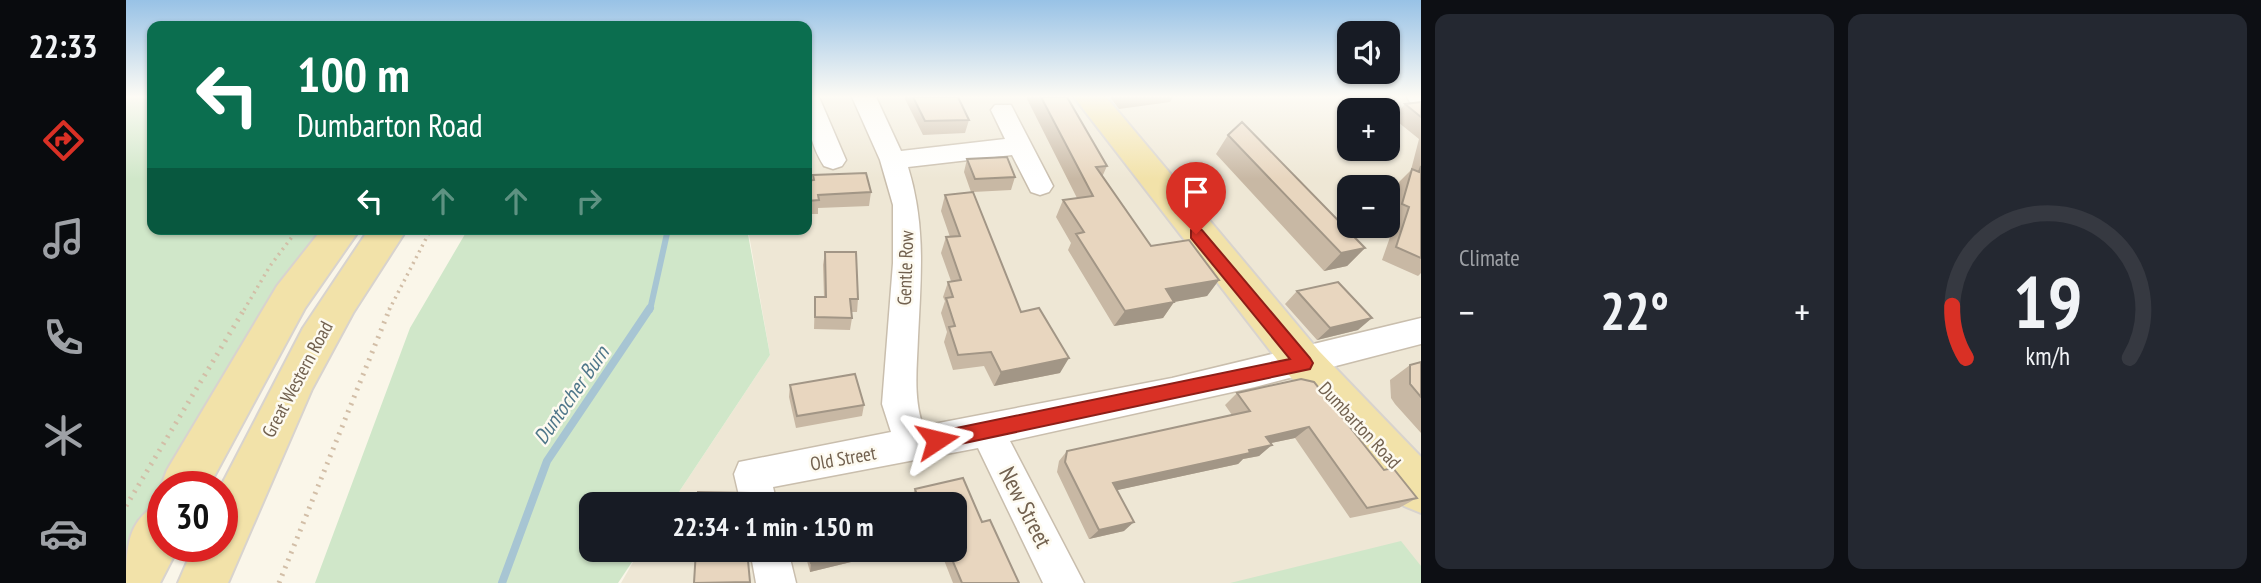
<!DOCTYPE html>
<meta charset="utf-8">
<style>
body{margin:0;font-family:"PT Sans Narrow",sans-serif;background:#242831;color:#f1f3f6;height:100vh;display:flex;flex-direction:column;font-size:26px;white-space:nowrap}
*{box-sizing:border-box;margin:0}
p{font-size:23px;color:#9ea1a6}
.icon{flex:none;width:38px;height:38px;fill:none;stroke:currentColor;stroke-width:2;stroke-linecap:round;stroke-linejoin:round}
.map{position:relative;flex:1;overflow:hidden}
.side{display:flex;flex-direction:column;gap:14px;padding:14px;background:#0d0f14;width:840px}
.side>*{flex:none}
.guide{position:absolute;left:21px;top:21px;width:665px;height:214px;border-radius:14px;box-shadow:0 2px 5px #0004;background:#0b6e4f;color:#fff;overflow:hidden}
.fabs{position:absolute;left:1211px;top:21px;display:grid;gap:14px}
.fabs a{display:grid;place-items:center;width:63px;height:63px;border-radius:14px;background:#171b24;box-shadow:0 2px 5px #0004;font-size:35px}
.speed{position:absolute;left:21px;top:471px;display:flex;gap:14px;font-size:35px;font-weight:700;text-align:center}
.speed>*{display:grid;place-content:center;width:91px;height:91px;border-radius:50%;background:#171b24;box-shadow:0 2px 5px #0004;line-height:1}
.speed .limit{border:10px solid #d22;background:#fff;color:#111}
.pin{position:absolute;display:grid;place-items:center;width:60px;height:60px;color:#fff;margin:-72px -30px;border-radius:50% 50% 50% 0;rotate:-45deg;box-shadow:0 0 7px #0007}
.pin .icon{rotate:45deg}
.me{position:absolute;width:77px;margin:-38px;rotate:80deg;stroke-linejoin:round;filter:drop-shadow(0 0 5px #0008)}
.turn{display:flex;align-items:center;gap:24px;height:147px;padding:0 35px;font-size:32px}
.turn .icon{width:91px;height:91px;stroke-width:2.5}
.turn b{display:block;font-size:49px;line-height:60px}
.lanes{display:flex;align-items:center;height:66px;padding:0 35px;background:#0003;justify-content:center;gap:35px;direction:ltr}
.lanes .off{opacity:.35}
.big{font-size:52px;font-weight:700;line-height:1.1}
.side .card{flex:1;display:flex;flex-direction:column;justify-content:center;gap:10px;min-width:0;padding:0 24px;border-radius:14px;background:#242831}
.side .dial{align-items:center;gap:0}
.dial svg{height:182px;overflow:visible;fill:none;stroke:#363941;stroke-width:7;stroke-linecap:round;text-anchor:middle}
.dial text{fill:#f1f3f6;stroke:none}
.heat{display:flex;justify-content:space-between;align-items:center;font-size:38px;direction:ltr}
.side .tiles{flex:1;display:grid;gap:14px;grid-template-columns:repeat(2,1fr)}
.trip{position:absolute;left:453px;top:492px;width:388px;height:70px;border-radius:14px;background:#171b24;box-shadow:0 2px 5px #0004;font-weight:700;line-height:70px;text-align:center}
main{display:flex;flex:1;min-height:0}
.menu{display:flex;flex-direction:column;width:126px;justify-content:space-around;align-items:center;background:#090b0e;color:#9ea1a6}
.menu .icon{width:49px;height:49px}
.menu .current{color:#d93025}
.menu b{font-size:32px;color:#f1f3f6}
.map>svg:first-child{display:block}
.residential{fill:#eee7d5;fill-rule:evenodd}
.green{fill:#d0e7c9}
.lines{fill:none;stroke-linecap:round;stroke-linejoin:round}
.stream-far1{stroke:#a7c5d3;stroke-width:6}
.stream{stroke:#a7c5d3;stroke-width:8}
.street-casing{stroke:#c9bead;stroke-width:3}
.primary-casing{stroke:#d8d3ce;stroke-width:4}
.path-far1{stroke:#d2bea7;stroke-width:3.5;stroke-dasharray:2 4.5;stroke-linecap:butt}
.path{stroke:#d2bea7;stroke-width:5;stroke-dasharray:2 6;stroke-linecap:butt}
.street{fill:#fff;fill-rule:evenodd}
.primary{fill:#f2e2a9;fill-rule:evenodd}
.wall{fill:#c8b8a4}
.shaded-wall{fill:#a29686}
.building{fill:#e8d6bf;stroke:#a29686;stroke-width:2}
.route{fill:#d93025;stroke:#8d1f18;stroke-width:2}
.labels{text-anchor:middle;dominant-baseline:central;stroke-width:5;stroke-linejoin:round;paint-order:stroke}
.street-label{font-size:19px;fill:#72614f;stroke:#fdfaf0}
.water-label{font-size:21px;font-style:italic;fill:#4f778a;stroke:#fdfaf0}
.near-street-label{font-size:23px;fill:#72614f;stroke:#fdfaf0}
</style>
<main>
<nav class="menu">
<b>22:33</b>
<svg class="icon current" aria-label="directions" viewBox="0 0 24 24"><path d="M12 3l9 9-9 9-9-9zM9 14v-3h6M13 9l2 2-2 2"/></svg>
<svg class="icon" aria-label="music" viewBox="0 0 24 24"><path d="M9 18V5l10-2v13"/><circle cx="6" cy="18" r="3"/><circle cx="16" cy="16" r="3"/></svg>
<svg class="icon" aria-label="phone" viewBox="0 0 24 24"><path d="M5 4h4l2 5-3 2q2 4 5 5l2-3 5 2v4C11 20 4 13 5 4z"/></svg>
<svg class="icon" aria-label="climate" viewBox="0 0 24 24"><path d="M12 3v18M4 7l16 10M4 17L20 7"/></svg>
<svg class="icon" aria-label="car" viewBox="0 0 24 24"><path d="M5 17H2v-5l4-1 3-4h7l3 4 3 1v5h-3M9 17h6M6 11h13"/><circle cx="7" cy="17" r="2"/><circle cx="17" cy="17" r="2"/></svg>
</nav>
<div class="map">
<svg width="1295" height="583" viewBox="0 0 1295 583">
<rect width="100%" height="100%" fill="#faf6e9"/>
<path class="residential" d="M681 97H949L1116 315 1295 515V583H495L514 550H830V504H545L644 355 622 229H681Z
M978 97H1295V461L1236 398ZM1223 110H1262V149H1223ZM1223 187H1262V226H1223Z"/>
<path class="green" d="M0 97H26V229H216L92 422 58 486H37V526L7 583H0Z
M342 229H621L644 355 545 504H466V550H514L492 583H189L284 328Z
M1275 541 1295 566V583H1104Z"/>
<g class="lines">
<path class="stream-far1" d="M524 310 542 229"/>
<path class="stream" d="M376 583 421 461 524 308"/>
<g class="street-casing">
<path id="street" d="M681 97H693L720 160 716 166 707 169 698 166C684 144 681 123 681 97Z
M726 97H750L775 151 879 139 865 110 869 105H885L927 186 923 192 914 195 905 192 886 155 782 167C800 226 795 276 792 337 791 368 787 397 797 426L1046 378 1295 318V344L1129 387 884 441 958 583H917L852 448 647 487 651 504H615L608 474 613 462 765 432 756 404 767 263V205L754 160Z
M1281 97H1295V105L1284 102Z
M624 550H662L670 583H630Z"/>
</g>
<g class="primary-casing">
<path id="primary" d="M948 97H980L1193 351 1295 457V513L1278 506 1163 375Z
M196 229H234L179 308 83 486H37V491L35 486 41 470 151 286Z
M243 229H281L227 313 186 389 102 583H52L68 546H96L95 486 177 328Z
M37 502V546H53L34 583H0C0 549 1 517 37 502Z"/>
</g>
<path class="path-far1" d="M118 310 144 266 172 229
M263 310 305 229"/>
<path class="path" d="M0 506 119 308
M153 583 264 308"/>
<use href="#street" class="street"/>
<use href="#primary" class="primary"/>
</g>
<path class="wall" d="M778 97H832L843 120 839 133 797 135Z
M900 97H941L981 166 976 177 1025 246 1093 280 1081 296 1048 302 1037 318 988 326 942 250 945 243 930 217 937 200 951 198Z
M984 97H1047L1044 102 993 109Z
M1295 102V273L1292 276 1256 260 1270 220 1263 218 1273 182 1285 170 1293 139 1267 118 1279 104Z
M1102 135 1239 248 1221 266 1198 271 1090 154Z
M841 159 889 177 885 190 847 192 895 312 934 373 868 386 858 366 827 370 818 342 821 332 815 313 819 301 817 297 822 282 825 281 815 253 820 237H824L815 211 819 195 845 192 838 172Z
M687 175 745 192 743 206 692 208V214H681V181L686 180Z
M699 252 732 299 731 312H725L726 318 724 330 688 329 689 297H698L697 265Z
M1171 291 1232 330 1191 340 1159 304Z
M1295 362V433L1269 404 1265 398 1264 380 1284 365Z
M1175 379 1258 470 1291 498 1273 508 1224 518 1169 438 1145 443 1133 456 1117 459 1112 464 991 490 998 531 963 539 931 472 933 461 941 451 1106 415 1099 405 1111 393Z
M664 385 738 405 736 416 670 428 663 397Z
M837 478 856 522 864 520 893 583H827L814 550H830V504H787L785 499 789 489Z
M678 550H764L762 553 684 572Z"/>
<path class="shaded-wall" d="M1239 248 1221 266 1198 271 1215 253Z
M1093 280 1081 296 1048 302 1037 318 988 326 999 311 1040 289Z
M1246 318 1232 330 1191 340 1204 328Z
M943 358 934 373 868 386 875 372Z
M1183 427 1169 438 1127 447 1140 437Z
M1146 445 1133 456 1117 459 1112 464 978 493 987 483Z
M1008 522 998 531 963 539 973 530Z
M744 550H764L762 553 684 572 685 563Z"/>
<path class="building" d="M787 97H832L843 120 799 121Z
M915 97H941L981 166 970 167 1025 246 1063 240 1093 280 1040 289 1048 302 999 311 950 234 958 232 937 200 967 196Z
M1295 102V117L1279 104Z
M1116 122 1239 248 1215 253 1102 135Z
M881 157 889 177 849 179 841 159Z
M1295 166V258L1270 247 1283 207 1276 204 1286 169 1293 172Z
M740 173 745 192 692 195 693 200 681 201V181L688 180 687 175Z
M847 192 895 312 913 308 943 358 875 372 865 352 832 355 823 327 829 326 820 298 827 297 822 282 835 280 820 237 834 236 819 195Z
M699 252H730L732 299H724L726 318 689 317V297H700Z
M1212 282 1246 318 1204 328 1171 291Z
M1295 362V397L1284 384V365Z
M729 374 738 405 671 416 664 385Z
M1175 379 1188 382 1258 470 1267 468 1291 498 1241 508 1183 427 1140 437 1146 445 1123 450 1124 453 987 483 1008 522 973 530 939 462 941 451 1124 411 1111 393Z
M837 478 856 522 864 520 893 583H836L822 550H830V504H794L789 489Z
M572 492 624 493V504H572Z
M750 498 752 504H722Z
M570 550H621L624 582 568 583Z
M681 550H744L685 563Z"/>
<linearGradient id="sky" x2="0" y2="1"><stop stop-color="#98c2e6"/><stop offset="0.54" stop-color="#fdfbf5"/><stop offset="1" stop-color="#fdfbf5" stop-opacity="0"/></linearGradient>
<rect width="1295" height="179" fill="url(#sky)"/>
<path class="route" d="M1070 228 1076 230 1184 358 1187 363 1184 369 811 449 805 446 802 440 805 434 811 432 1164 359 1065 238V230Z"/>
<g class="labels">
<g class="street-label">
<text transform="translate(779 268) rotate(-88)">Gentle Row</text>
<text transform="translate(171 379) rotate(-62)">Great Western Road</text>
<text transform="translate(1234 425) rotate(47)">Dumbarton Road</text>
<text transform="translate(717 458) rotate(-10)">Old Street</text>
</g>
<g class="water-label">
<text transform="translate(445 395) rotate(-55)">Duntocher Burn</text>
</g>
<g class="near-street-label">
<text transform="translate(900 507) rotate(63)">New Street</text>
</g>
</g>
</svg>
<div class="fabs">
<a><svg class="icon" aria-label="sound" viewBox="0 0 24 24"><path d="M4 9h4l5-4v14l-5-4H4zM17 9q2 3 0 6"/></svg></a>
<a>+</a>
<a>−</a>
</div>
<div class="speed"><div class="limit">30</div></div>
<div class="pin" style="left:1070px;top:234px;background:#d93025"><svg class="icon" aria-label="arrive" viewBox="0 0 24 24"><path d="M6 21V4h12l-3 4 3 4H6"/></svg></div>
<svg class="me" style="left:811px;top:440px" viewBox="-20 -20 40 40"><path d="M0-17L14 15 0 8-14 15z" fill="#d93025" stroke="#fff" stroke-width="4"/></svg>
<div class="trip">22:34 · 1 min · 150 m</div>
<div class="guide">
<div class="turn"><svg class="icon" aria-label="left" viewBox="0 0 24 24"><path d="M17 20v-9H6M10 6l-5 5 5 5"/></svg><div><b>100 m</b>Dumbarton Road</div></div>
<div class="lanes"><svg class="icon" aria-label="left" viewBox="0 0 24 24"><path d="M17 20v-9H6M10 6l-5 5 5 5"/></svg><svg class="icon off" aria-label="ahead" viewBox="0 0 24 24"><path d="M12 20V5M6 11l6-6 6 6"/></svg><svg class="icon off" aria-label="ahead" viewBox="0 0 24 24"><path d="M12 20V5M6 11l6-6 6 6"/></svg><svg class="icon off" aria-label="right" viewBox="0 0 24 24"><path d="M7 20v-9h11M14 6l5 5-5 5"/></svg></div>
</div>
</div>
<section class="side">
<div class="tiles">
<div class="card"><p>Climate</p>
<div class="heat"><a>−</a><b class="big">22°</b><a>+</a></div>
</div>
<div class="card dial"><svg viewBox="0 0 100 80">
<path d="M14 69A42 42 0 1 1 86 69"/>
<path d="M14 69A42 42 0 0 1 8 46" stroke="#d93025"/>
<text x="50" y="56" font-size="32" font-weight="700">19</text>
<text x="50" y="72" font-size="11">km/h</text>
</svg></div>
</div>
</section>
</main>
